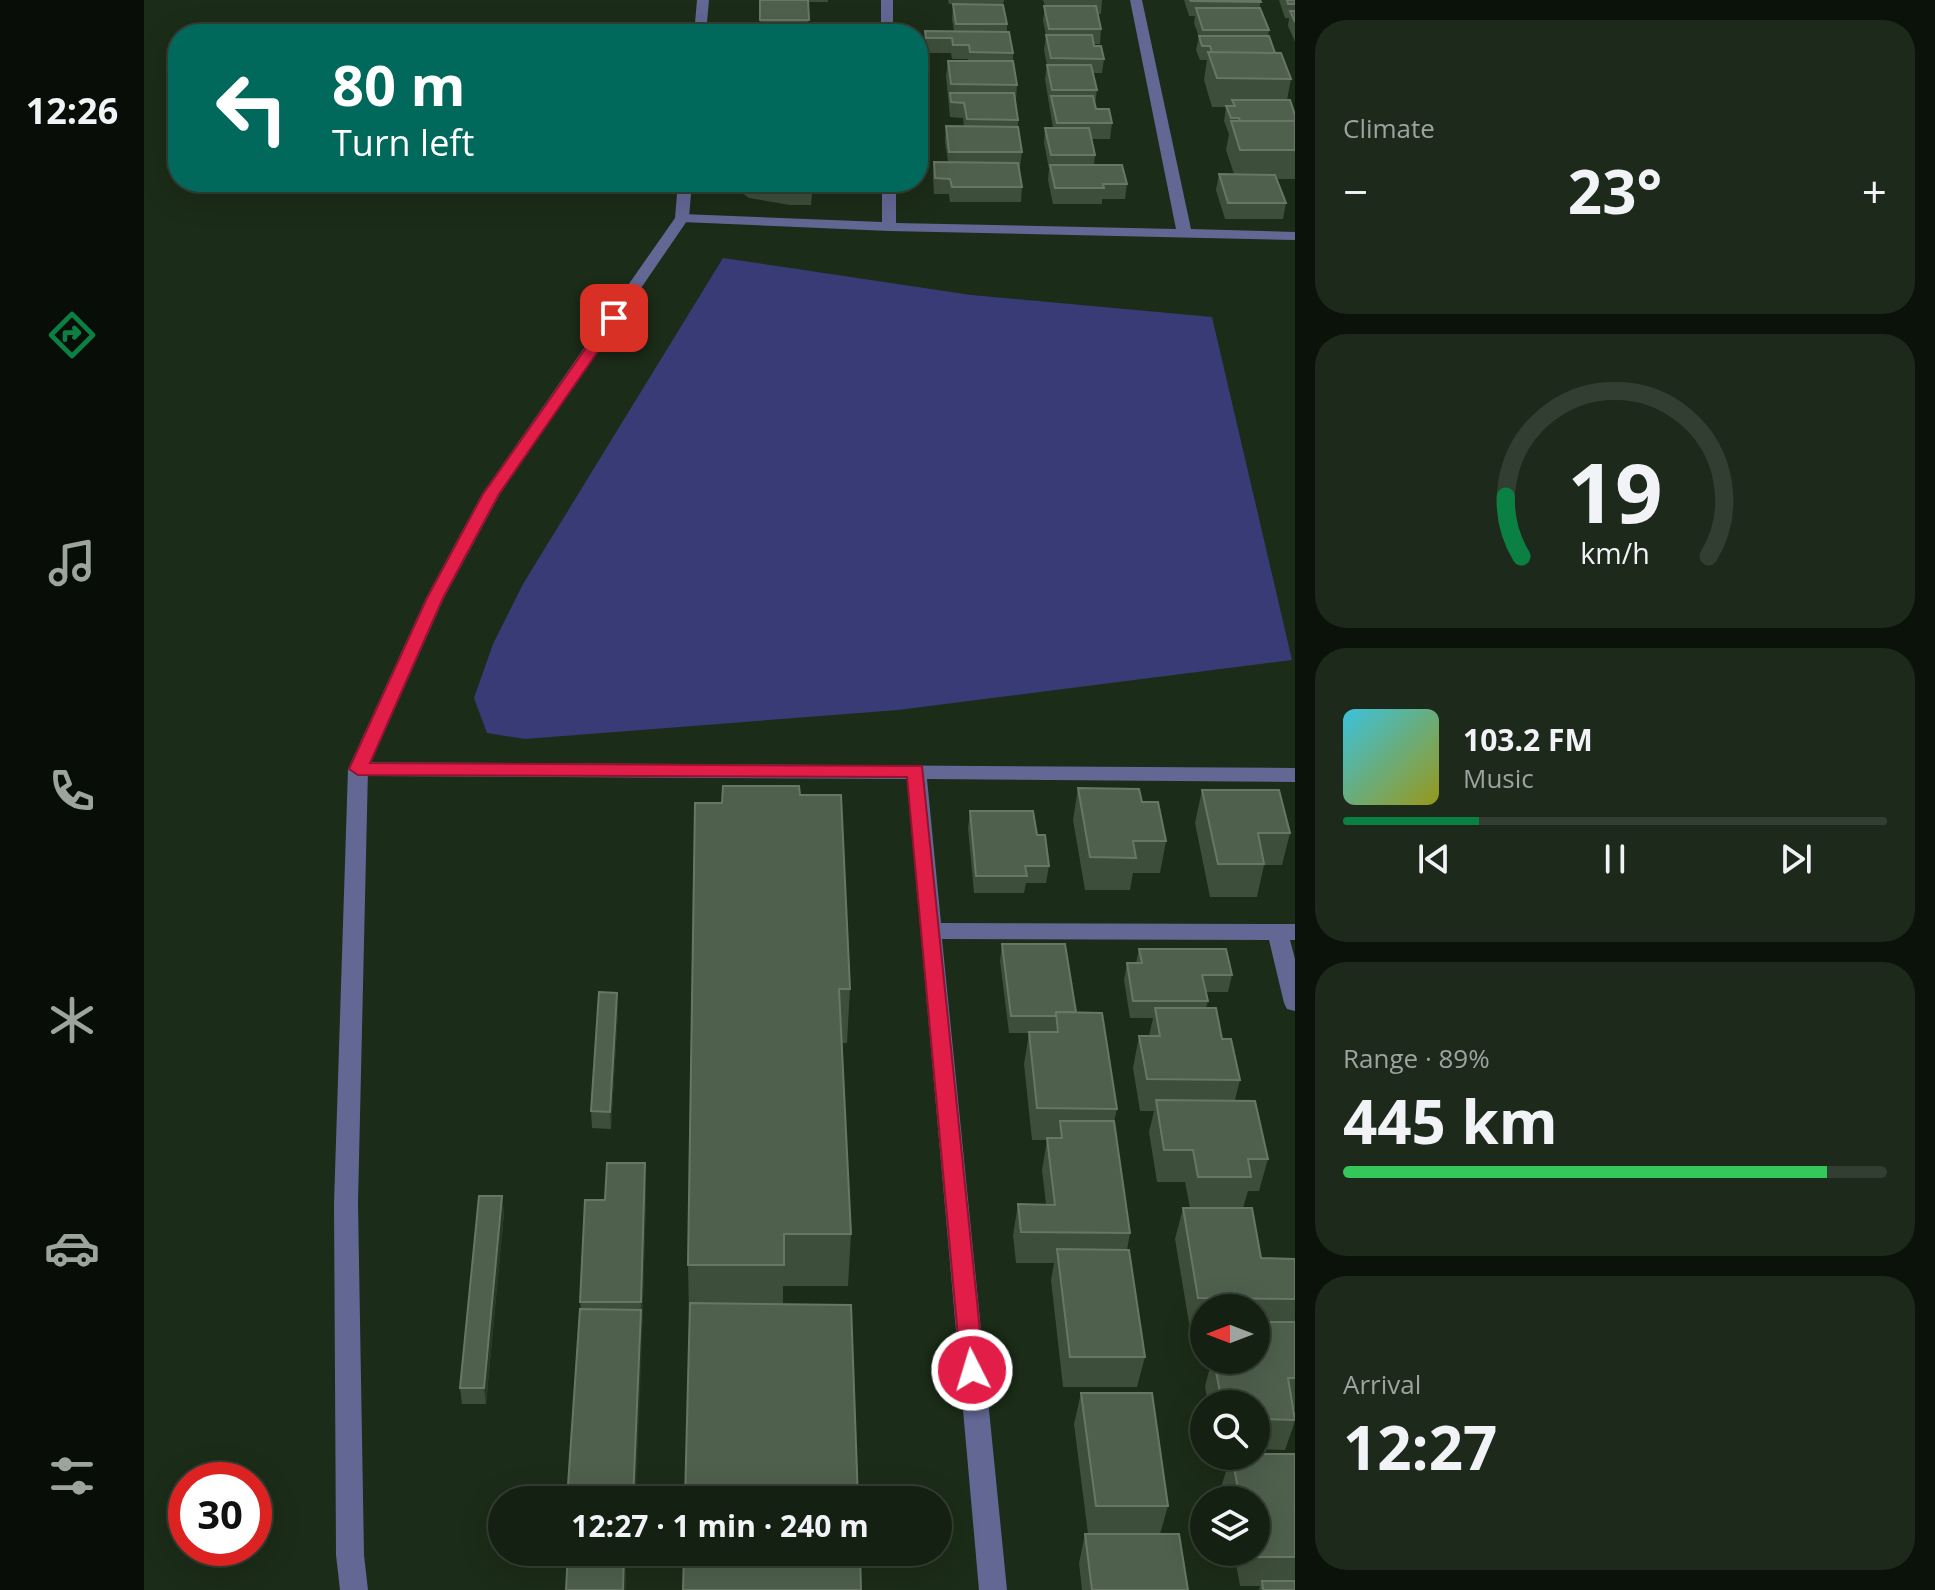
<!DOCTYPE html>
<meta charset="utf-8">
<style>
body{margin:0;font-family:"Open Sans",sans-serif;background:#1d291b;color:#f1f3f6;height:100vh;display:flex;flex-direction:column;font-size:30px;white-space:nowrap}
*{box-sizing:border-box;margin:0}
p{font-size:26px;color:#9da39f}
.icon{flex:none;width:44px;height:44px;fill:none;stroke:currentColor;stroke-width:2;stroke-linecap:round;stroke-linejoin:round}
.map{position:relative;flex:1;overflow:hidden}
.drawer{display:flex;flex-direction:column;gap:20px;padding:20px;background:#0b120a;width:640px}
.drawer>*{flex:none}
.top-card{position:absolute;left:24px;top:24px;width:760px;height:168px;border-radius:32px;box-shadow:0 8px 32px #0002,0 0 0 2px #333e32;background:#00695c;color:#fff;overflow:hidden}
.needle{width:52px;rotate:270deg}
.controls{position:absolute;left:1046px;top:1294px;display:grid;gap:16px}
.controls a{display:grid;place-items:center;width:80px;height:80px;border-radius:50%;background:#142112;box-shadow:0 8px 32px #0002,0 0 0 2px #333e32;font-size:40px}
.speed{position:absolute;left:24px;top:1462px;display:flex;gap:16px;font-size:40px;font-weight:700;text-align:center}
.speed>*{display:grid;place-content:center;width:104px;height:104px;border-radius:50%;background:#142112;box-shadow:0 8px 32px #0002,0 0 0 2px #333e32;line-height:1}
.speed .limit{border:12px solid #d22;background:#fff;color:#111}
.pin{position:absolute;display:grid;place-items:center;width:68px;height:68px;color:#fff;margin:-34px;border-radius:16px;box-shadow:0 4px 12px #0006}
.me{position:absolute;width:88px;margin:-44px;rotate:355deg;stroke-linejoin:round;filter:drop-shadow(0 0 6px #0008)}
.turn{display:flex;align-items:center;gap:28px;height:168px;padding:0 32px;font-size:36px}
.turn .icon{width:104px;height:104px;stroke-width:2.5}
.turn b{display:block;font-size:56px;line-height:68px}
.big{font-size:60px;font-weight:700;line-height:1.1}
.drawer .tile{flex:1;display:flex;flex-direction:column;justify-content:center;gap:12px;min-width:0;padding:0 28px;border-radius:32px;background:#1d291b}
.drawer .dial{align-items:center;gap:0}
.dial svg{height:208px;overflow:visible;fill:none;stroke:#333e32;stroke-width:7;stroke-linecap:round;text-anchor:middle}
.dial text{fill:#f1f3f6;stroke:none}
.song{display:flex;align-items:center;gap:24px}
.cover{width:96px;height:96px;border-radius:12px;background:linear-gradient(135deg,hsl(190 70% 55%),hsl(60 70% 35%))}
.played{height:8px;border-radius:4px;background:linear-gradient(90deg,#0b8043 25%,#333e32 25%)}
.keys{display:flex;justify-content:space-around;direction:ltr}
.heat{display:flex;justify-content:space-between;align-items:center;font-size:44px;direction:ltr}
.charge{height:12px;border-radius:6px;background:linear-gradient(90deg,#34c759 89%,#333e32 0)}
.trip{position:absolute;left:344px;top:1486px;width:464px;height:80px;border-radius:40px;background:#142112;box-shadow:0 8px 32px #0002,0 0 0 2px #333e32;font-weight:700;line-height:80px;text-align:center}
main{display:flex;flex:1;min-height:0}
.dock{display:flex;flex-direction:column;width:144px;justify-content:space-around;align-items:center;background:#080d07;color:#9da39f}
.dock .icon{width:56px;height:56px}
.dock .active{color:#0b8043}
.dock b{font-size:36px;color:#f1f3f6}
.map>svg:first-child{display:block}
.water{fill:#393b76}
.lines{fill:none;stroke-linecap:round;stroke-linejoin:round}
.minor{fill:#626794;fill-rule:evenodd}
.tertiary{fill:#626794;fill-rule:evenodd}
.wall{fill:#3d4e3a}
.shaded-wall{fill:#283925}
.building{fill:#4f604d;stroke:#687765;stroke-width:2}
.route{fill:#e11d48;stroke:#92132f;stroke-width:2}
</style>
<main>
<nav class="dock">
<b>12:26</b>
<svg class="icon active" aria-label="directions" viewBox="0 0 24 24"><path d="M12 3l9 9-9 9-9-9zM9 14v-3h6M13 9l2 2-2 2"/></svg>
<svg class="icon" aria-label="music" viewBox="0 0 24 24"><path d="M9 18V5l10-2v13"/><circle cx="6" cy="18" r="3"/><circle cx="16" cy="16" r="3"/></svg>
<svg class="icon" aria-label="phone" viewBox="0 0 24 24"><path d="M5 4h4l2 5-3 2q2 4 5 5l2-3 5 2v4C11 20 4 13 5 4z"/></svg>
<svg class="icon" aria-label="climate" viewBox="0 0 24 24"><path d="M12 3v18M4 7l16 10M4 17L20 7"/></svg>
<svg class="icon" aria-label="car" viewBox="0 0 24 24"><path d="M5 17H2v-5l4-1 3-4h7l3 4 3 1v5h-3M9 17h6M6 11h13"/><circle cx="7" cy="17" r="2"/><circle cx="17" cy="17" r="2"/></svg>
<svg class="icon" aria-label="filters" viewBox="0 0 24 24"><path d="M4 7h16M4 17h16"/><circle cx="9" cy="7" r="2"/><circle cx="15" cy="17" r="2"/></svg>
</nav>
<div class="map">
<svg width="1151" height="1590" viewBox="0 0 1151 1590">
<rect width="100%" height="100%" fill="#1b2c18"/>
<path class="water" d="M579 258 827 295 1068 317 1148 660 754 710 381 739 343 733 330 698 349 644 379 584Z"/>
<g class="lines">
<path class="minor" d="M737 0H749V34H737Z
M986 0H998L1047 229 1151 232V240L745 231 538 222 531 218 538 214 738 222V182H752V223L1032 229Z
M214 762 1151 768V782L783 779 797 923 1151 924V940H1146L1151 959V1011L1143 1009 1140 1003 1125 940 798 939 863 1590H835L763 779 214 776 204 769Z"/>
<path class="tertiary" d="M553 0H565L562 34H550Z
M534 182H548L545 218 356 494 300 598 224 769 214 1203 220 1555 224 1590H196L192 1555 190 1203 204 769 282 598 338 494 531 218Z"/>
</g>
<path class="wall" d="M616 0H684V2H664V34H609L616 23Z
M804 0H860L859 5 863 24V32L869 53V61L873 85 872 100H871L874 120V127L878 152 876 167H875L878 187 877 202H806L805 194H790L789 178 790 162H804L801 142 802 126 820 127 819 118 806 117 802 76 804 61H824V59H808L807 53H781L780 46 781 31 810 32 808 19 809 4 818 5 805 4Z
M899 0H958L957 14H954L957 29 956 44H950L960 59 958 73H949L953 90 951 104 952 109 968 123 966 139H947L951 155 950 165 983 184 981 199H958V204H909L904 180 905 169 900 143 901 128H909L901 79 903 65 900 50 902 36 899 20 901 6Z
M1040 0H1116V8L1125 30 1124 36 1131 53 1147 79 1143 100 1151 115V179H1133L1142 203 1139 219H1081L1072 190 1075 174H1090L1082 150 1085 134 1080 121 1082 107H1068L1060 80 1063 60H1056L1052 50 1055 37 1050 23 1051 16H1045Z
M1135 0H1151V42L1144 26 1145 18H1141Z
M594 182H678V194H668L667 205H646L605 198 594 190Z
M681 182H705V193H681Z
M934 788 998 802 1022 841 1016 873H989L986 890H941L929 820Z
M1058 790 1146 833 1138 865H1120L1113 897H1066L1051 823Z
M656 795 706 989 703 1043H698L707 1234 704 1286H639V1304L545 1316 544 1265 578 803Z
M826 811 893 835 905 866 902 883H882L880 893H830L824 828Z
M858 944 932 1012 973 1109 970 1122 986 1233 983 1250 1001 1357 993 1387H919L907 1280 910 1263H872L869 1235 874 1204H902L898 1170 903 1140H888L880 1064 885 1033H865L856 961Z
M995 949 1088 975 1084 992H1062L1064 1001 1062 1008 1078 1039 1096 1080 1091 1100 1124 1159 1115 1191H1104L1099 1208 1117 1258 1151 1259V1409H1150L1151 1421 1141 1450 1112 1449V1404H1064L1061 1386 1068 1360H1112V1308H1060V1329H1046L1031 1239 1039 1208H1046L1041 1182H1013L1005 1132 1010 1111H996L989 1068 995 1036H1005L1009 1018H986L980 980 983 963H992Z
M474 1010 467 1129 448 1128 447 1111Z
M502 1195 498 1333V1340L437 1309 436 1302Z
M358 1196 360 1213 342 1404H318L316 1388Z
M937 1393 1024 1506 1016 1534 1044 1590H938L935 1563 941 1534H944L930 1424Z
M1151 1454V1590H1115L1116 1586H1096L1090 1552H1112V1500H1081L1078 1484 1087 1456Z"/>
<path class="shaded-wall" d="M473 993 474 1010 467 1129 466 1112Z
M501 1163 502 1195 498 1333 497 1302Z
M358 1196 360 1213 342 1404 340 1388Z
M497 1310 498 1340 492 1500H489Z
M480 1552 482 1575V1590H479Z"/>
<path class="building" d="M616 0H664L665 20H616Z
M1046 0H1116L1117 2 1047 1Z
M1143 0H1151V4H1144Z
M809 4 859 5 863 24H812Z
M900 6H952L957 29H905Z
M1052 8H1116L1125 30H1059Z
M1146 11H1151V22Z
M610 23H661V34H609Z
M781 31 865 32 869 53 826 52 825 45H809L808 38H782Z
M902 35H948L950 46H957L960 59 907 58Z
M1055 36H1125L1131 53 1068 52 1066 46H1058Z
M1064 52 1137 53 1147 79 1073 78Z
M804 61H869L873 85 807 84Z
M903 65H947L953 90H908Z
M806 93H870L874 120 823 119 820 103 807 102Z
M907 96H949L952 109H965L968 123H913Z
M1088 100H1146L1151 115V121H1096L1095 118H1087L1082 106H1091Z
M1087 121H1151V150H1096Z
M802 126 874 127 878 152H805Z
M901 128H945L951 155H907Z
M790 162 874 163 878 187H808L806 179 791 178Z
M906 165H978L983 184H959L960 188H911Z
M1075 174 1131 175 1142 203H1084Z
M579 786H655L656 795H697L706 989H695L707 1234H640V1265H544L551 803H578Z
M934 788 995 789 998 802H1014L1022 841H989L992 858 946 857Z
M1058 790H1135L1146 833H1114L1120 864H1074Z
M826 811H889L893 835H901L905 866H881L883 876H832Z
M858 944H921L932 1012H912L911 1016H867Z
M995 949H1082L1088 975H1058L1064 1001H989L983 963H998Z
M455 992 473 993 466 1112 447 1111Z
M1011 1008H1072L1078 1039H1087L1096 1080 1003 1079 995 1036H1016Z
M912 1012 958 1013 973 1109 893 1108 885 1032H914Z
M1012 1100 1111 1101 1124 1159H1104L1107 1177H1054L1049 1150H1020Z
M916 1121H970L986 1233 877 1232 874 1204 911 1205 903 1138H918Z
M463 1163H501L497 1302H436L441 1200H461Z
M335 1196H358L340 1388H316Z
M1039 1208H1108L1117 1258 1151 1259V1299L1054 1298Z
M913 1249 985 1250 1001 1357H926Z
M546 1303 707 1305 714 1500H541Z
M436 1309 497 1310 489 1500H423Z
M1112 1322H1151V1378H1144L1151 1420 1112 1419V1404H1078L1070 1360H1112Z
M937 1393H1008L1024 1506H952Z
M1112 1454H1151V1557H1106L1105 1552H1112V1500H1096L1088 1456H1112Z
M941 1534H1035L1044 1590H948Z
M424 1552H480L479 1590H422Z
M540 1552H716L717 1590H539Z
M1118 1581H1151V1590H1119Z"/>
<path class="route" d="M470 314 477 318 355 494 299 598 226 763 778 766 840 1370 837 1378 828 1381 820 1378 817 1370 763 777 214 775 205 769 283 598 339 494 465 315Z"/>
</svg>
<div class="controls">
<a><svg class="needle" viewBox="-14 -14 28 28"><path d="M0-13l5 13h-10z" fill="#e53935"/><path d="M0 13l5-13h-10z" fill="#9da39f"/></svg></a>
<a><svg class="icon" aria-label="search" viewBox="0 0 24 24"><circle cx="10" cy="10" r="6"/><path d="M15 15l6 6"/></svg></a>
<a><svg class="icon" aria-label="layers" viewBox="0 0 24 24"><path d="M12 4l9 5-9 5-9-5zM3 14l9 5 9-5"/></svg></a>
</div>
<div class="speed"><div class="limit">30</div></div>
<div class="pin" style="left:470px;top:318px;background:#d93025"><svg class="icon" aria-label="arrive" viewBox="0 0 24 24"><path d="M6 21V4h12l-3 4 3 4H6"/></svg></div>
<svg class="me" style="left:828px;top:1370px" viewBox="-20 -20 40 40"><circle r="17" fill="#e11d48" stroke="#fff" stroke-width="3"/><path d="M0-11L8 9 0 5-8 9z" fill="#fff"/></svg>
<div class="trip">12:27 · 1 min · 240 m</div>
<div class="top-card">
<div class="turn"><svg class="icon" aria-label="left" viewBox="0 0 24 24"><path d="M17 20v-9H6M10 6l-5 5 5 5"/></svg><div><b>80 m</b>Turn left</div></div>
</div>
</div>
<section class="drawer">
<div class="tile"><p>Climate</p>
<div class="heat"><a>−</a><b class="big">23°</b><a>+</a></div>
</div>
<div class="tile dial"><svg viewBox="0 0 100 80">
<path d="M14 69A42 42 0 1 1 86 69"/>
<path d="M14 69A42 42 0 0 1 8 46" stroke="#0b8043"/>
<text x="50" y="56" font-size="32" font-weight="700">19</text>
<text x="50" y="72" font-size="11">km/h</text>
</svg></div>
<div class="tile">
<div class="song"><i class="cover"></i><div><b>103.2 FM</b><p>Music</p></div></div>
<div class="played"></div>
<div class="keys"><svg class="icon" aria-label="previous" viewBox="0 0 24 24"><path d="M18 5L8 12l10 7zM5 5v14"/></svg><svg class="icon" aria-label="pause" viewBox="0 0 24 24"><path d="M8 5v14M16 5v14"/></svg><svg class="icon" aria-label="next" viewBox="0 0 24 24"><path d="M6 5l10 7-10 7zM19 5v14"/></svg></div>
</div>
<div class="tile"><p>Range · 89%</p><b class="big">445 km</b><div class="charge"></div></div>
<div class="tile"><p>Arrival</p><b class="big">12:27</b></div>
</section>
</main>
